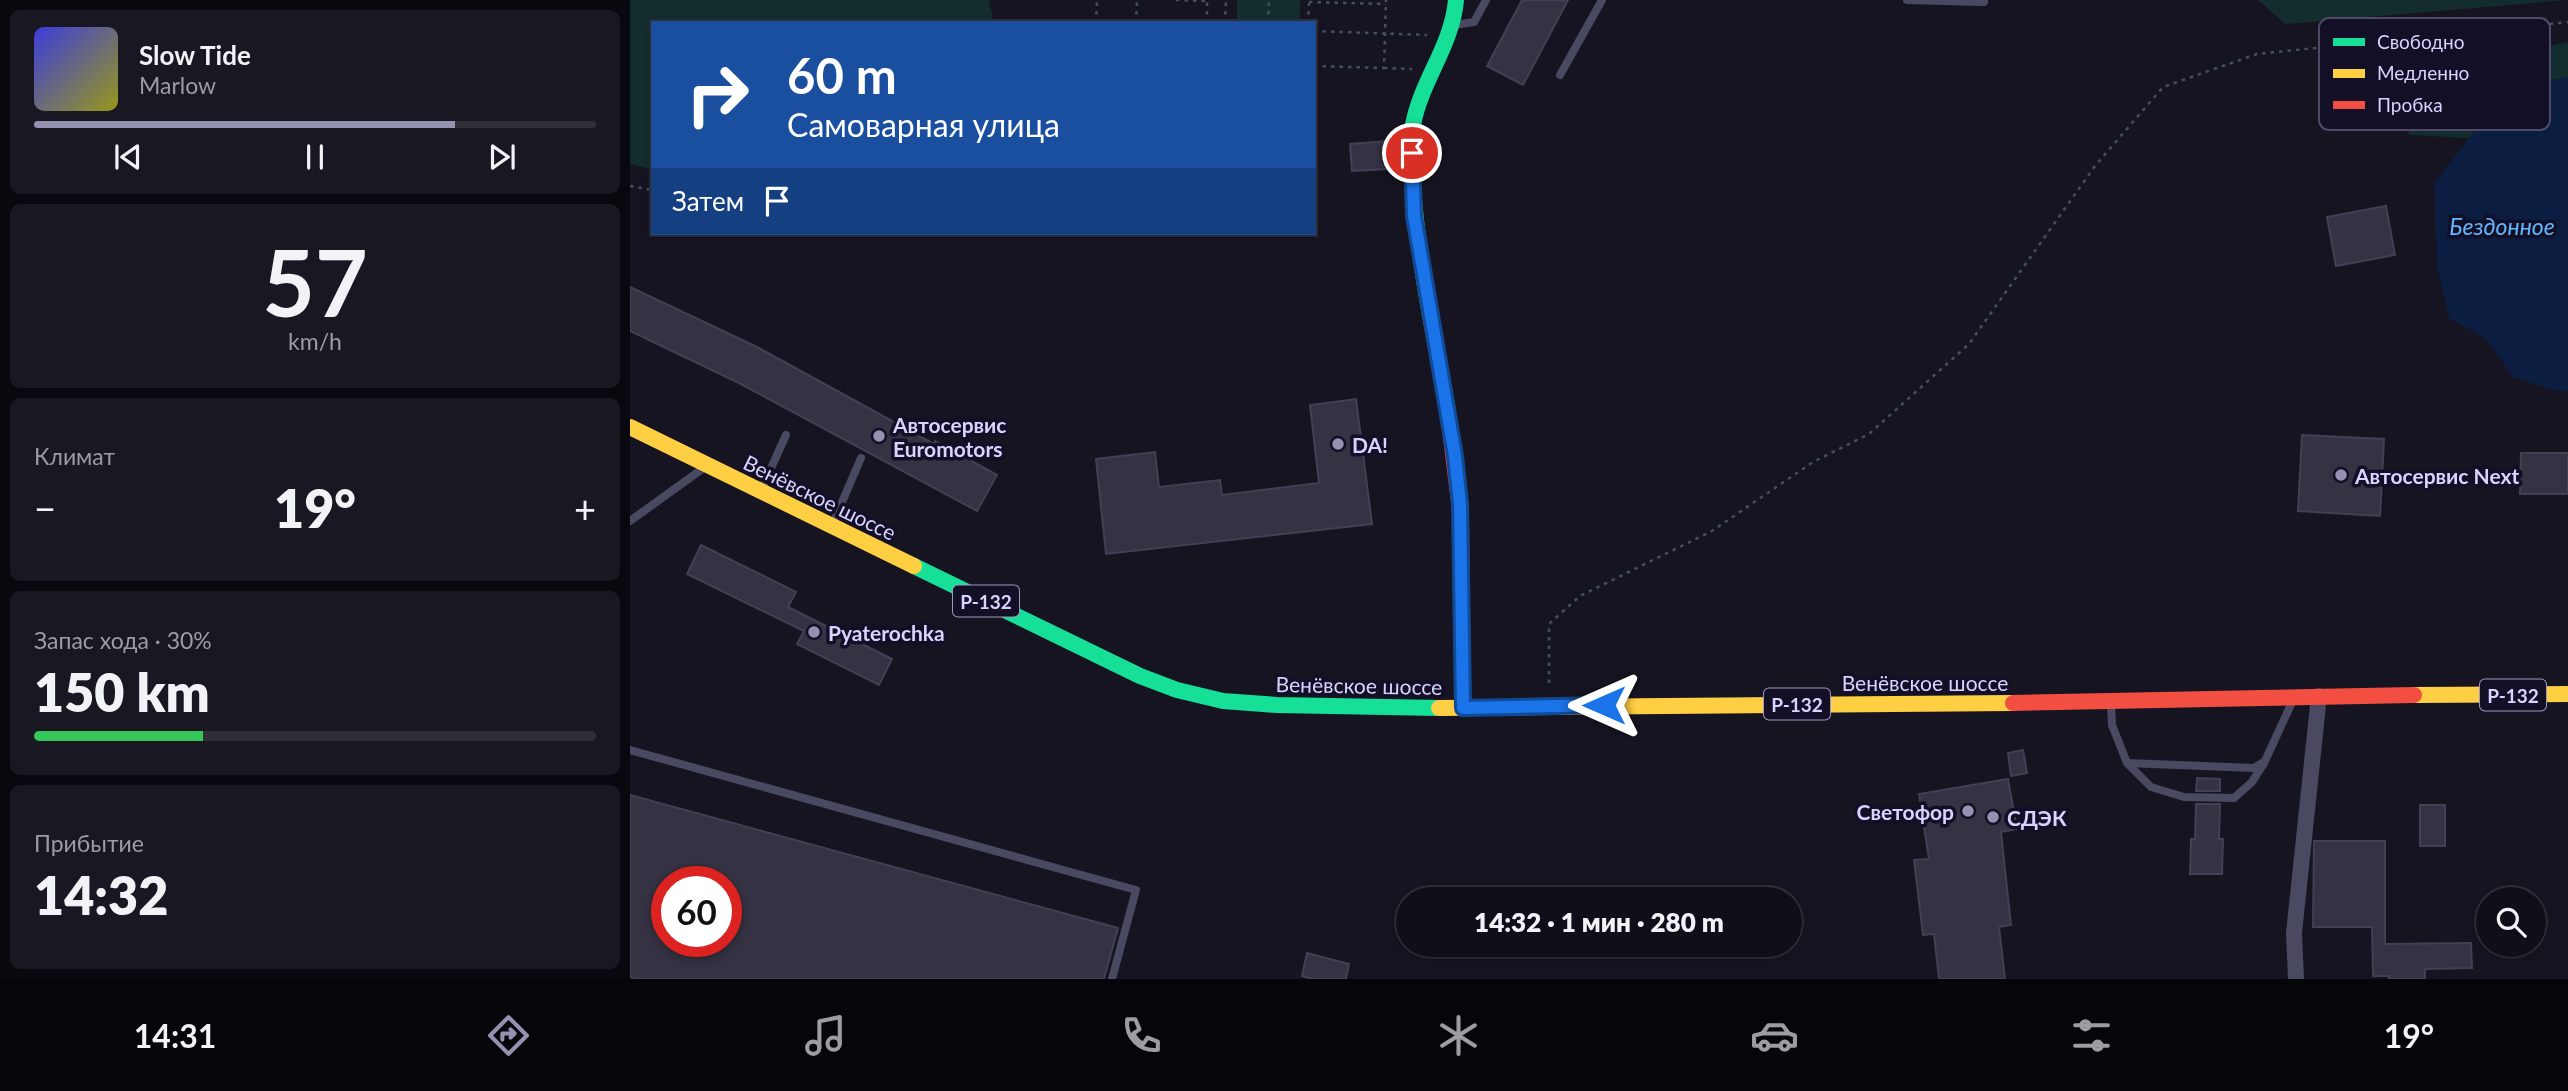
<!DOCTYPE html>
<html lang="ru">
<meta charset="utf-8">
<style>
body{margin:0;font-family:Lato,sans-serif;background:#191822;color:#f1f3f6;height:100vh;display:flex;flex-direction:column;font-size:26px;white-space:nowrap}
*{box-sizing:border-box;margin:0}
p{font-size:23px;color:#9c9ca2}
.icon{flex:none;width:38px;height:38px;fill:none;stroke:currentColor;stroke-width:2;stroke-linecap:round;stroke-linejoin:round}
.map{position:relative;flex:1;overflow:hidden}
.drawer{display:flex;flex-direction:column;gap:10px;padding:10px;background:#09080e;width:630px}
.drawer>*{flex:none}
.guide{position:absolute;left:21px;top:21px;width:665px;height:214px;border-radius:0px;box-shadow:0 4px 10px #0003,0 0 0 2px #302f38;background:#1a4fa0;color:#fff;overflow:hidden}
.controls{position:absolute;left:1846px;top:887px;display:grid;gap:14px}
.controls a{display:grid;place-items:center;width:70px;height:70px;border-radius:50%;background:#100f19;box-shadow:0 4px 10px #0003,0 0 0 2px #302f38;font-size:35px}
.speed{position:absolute;left:21px;top:866px;display:flex;gap:14px;font-size:35px;font-weight:700;text-align:center}
.speed>*{display:grid;place-content:center;width:91px;height:91px;border-radius:50%;background:#100f19;box-shadow:0 4px 10px #0003,0 0 0 2px #302f38;line-height:1}
.speed .limit{border:10px solid #d22;background:#fff;color:#111}
.pin{position:absolute;display:grid;place-items:center;width:60px;height:60px;color:#fff;margin:-30px;border:4px solid #fff;border-radius:50%;box-shadow:0 2px 7px #0007}
.me{position:absolute;width:77px;margin:-38px;rotate:270deg;stroke-linejoin:round;filter:drop-shadow(0 0 5px #0008)}
.turn{display:flex;align-items:center;gap:24px;height:147px;padding:0 21px;font-size:32px}
.turn .icon{width:91px;height:91px;stroke-width:2.5}
.turn b{display:block;font-size:49px;line-height:60px}
.then{display:flex;align-items:center;height:66px;padding:0 21px;background:#0003;gap:14px;font-size:26px}
.big{font-size:52px;font-weight:800;line-height:1.1}
.drawer .tile{flex:1;display:flex;flex-direction:column;justify-content:center;gap:10px;min-width:0;padding:0 24px;border-radius:10px;background:#191822}
.drawer .dial{align-items:center;gap:0}
.dial b{font-size:91px;line-height:1}
.song{display:flex;align-items:center;gap:21px}
.cover{width:84px;height:84px;border-radius:10px;background:linear-gradient(135deg,hsl(240 70% 55%),hsl(60 70% 35%))}
.played{height:7px;border-radius:4px;background:linear-gradient(90deg,#9591b1 75%,#302f38 75%)}
.keys{display:flex;justify-content:space-around;direction:ltr}
.heat{display:flex;justify-content:space-between;align-items:center;font-size:38px;direction:ltr}
.charge{height:10px;border-radius:5px;background:linear-gradient(90deg,#34c759 30%,#302f38 0)}
.trip{position:absolute;left:766px;top:887px;width:406px;height:70px;border-radius:35px;background:#100f19;box-shadow:0 4px 10px #0003,0 0 0 2px #302f38;font-weight:800;line-height:70px;text-align:center}
.tabs{display:flex;height:112px;justify-content:space-around;align-items:center;background:#06060a;color:#9c9ca2}
.tabs .icon{width:49px;height:49px}
.tabs .active{color:#9591b1}
.tabs b{font-size:32px;color:#f1f3f6}
main{display:flex;flex:1;min-height:0}
.map>svg:first-child{display:block}
.green{fill:#132c2d}
.water{fill:#0b1e41}
.building{fill:#343243;stroke:#433f54;stroke-width:2;fill-rule:evenodd}
.lines{fill:none;stroke-linecap:round;stroke-linejoin:round}
.path{stroke:#44505f;stroke-width:2.5;stroke-dasharray:3.5 5;stroke-linecap:butt}
.lane{stroke:#4a4962;stroke-width:8}
.street{stroke:#4a4962;stroke-width:16}
.fast{stroke:#16e098;stroke-width:16}
.slow{stroke:#ffcf43;stroke-width:16}
.jam{stroke:#f24e42;stroke-width:16}
.route-casing{stroke:#114b97;stroke-width:18}
.route{stroke:#1a73e8;stroke-width:12}
.poi-dot{fill:#9591b1;stroke:#130f26;stroke-width:2.5}
.labels{text-anchor:middle;dominant-baseline:central;stroke-width:7;stroke-linejoin:round;paint-order:stroke}
.shield{fill:#130f26;stroke:#9e99be;stroke-width:2}
.shield-label{font-size:19px;font-weight:bold;fill:#d9d4ff}
.poi-label{font-size:21px;font-weight:bold;fill:#d9d4ff;stroke:#130f26;text-anchor:start}
.street-label{font-size:21px;fill:#d9d4ff;stroke:#130f26}
.water-label{font-size:23px;font-style:italic;fill:#62b6ff;stroke:#130f26}
.key{fill:#130f26;stroke:#4e4a67;stroke-width:2}
.key-label{font-size:19px;fill:#d9d4ff}
</style>
<main>
<section class="drawer">
<div class="tile">
<div class="song"><i class="cover"></i><div><b>Slow Tide</b><p>Marlow</p></div></div>
<div class="played"></div>
<div class="keys"><svg class="icon" aria-label="previous" viewBox="0 0 24 24"><path d="M18 5L8 12l10 7zM5 5v14"/></svg><svg class="icon" aria-label="pause" viewBox="0 0 24 24"><path d="M8 5v14M16 5v14"/></svg><svg class="icon" aria-label="next" viewBox="0 0 24 24"><path d="M6 5l10 7-10 7zM19 5v14"/></svg></div>
</div>
<div class="tile dial"><b>57</b><p>km/h</p></div>
<div class="tile"><p>Климат</p>
<div class="heat"><a>−</a><b class="big">19°</b><a>+</a></div>
</div>
<div class="tile"><p>Запас хода · 30%</p><b class="big">150 km</b><div class="charge"></div></div>
<div class="tile"><p>Прибытие</p><b class="big">14:32</b></div>
</section>
<div class="map">
<svg width="1938" height="979" viewBox="0 0 1938 979">
<rect width="100%" height="100%" fill="#161421"/>
<path class="green" d="M0 0H359L364 23H23V170L0 164Z
M607 0H670V23H607Z
M1628 0H1937L1655 24Z
M1938 42V77L1884 88 1839 138 1779 135 1770 78Z"/>
<path class="water" d="M1938 77V391H1926L1883 377 1856 339 1819 318 1807 267 1804 184 1839 138 1884 88Z"/>
<path class="building" d="M892 0H938L893 85 857 66Z
M758 141 760 169 722 171 720 144Z
M1756 206 1765 255 1706 266 1697 217Z
M0 287 127 347 304 444 305 441 367 475 347 511 109 383 0 331Z
M726 399 742 524 476 554 466 459 525 452 529 487 590 480 592 495 689 483 680 405Z
M1672 435 1754 439 1750 516 1668 511Z
M1891 453H1938V494H1890Z
M71 545 166 592 158 607 262 659 249 685 167 644 174 631 57 574Z
M1393 750 1397 773 1381 776 1378 753Z
M1567 778 1590 779V791H1566Z
M1378 779 1387 829 1371 832 1381 925 1369 927 1375 979H1309L1304 934 1293 935 1284 860 1299 859 1289 794Z
M0 795 488 928 474 979H8L0 977ZM37 882H96V942H37Z
M1566 804H1590L1589 839H1593L1592 874H1560L1561 839H1565Z
M1790 805H1815V846H1790Z
M1684 841H1755V944L1841 943 1842 968 1795 969V979H1759V976H1743L1742 927H1683Z
M677 953 719 964 716 979H683L672 976Z"/>
<g class="lines">
<path class="path" d="M546 0 577 1
M679 2 756 4
M466 23 467 0
M506 23 507 0
M577 23V2
M595 23 596 0
M638 23 639 0
M678 23 679 3
M684 31 797 35
M684 66 754 68 756 0
M754 68 782 69
M0 186 23 190
M251 233H266
M919 683V624L950 596 1082 531 1183 462 1239 434 1339 344 1465 166 1533 87 1627 54 1938 22"/>
<path class="lane" d="M1277 0 1354 2V0
M824 25 844 22 856 0
M930 75 972 0
M132 488 156 435
M0 521 75 467
M203 523 231 458
M1481 705 1482 725 1497 763 1624 768 1635 761 1663 700
M0 750 506 890 482 979
M1497 763 1521 787 1554 797 1604 798 1622 782 1634 763"/>
<path class="street" d="M1666 979 1664 933 1689 696"/>
<path class="fast" d="M817 405C804 337 790 269 784 200 782 175 778 149 783 125 791 81 822 46 826 0
M284 566 510 676 547 690 593 701 647 705 809 708"/>
<path class="slow" d="M0 427 284 566
M1784 695 1938 694
M809 708 1383 703"/>
<path class="jam" d="M817 405 831 518 833 708
M1383 703 1784 695"/>
</g>
<g class="lines">
<g class="route-casing">
<path id="route" d="M782 153 784 216 825 456 830 504 833 708 974 705"/>
</g>
<use href="#route" class="route"/>
</g>
<g class="poi-dot">
<circle cx="249" cy="436" r="7"/>
<circle cx="708" cy="444" r="7"/>
<circle cx="1711" cy="475" r="7"/>
<circle cx="184" cy="632" r="7"/>
<circle cx="1338" cy="811" r="7"/>
<circle cx="1363" cy="817" r="7"/>
</g>
<g class="labels">
<g class="shield">
<rect x="323" y="585.5" width="66" height="31" rx="5"/>
<rect x="1850" y="679.5" width="66" height="31" rx="5"/>
<rect x="1134" y="688.5" width="66" height="31" rx="5"/>
</g>
<g class="shield-label">
<text x="356" y="601">Р-132</text>
<text x="1883" y="695">Р-132</text>
<text x="1167" y="704">Р-132</text>
</g>
<g class="poi-label">
<text x="263" y="424">Автосервис<tspan x="263" dy="24">Euromotors</tspan></text>
<text x="722" y="444">DA!</text>
<text x="1725" y="475">Автосервис Next</text>
<text x="198" y="632">Pyaterochka</text>
<text x="1324" y="811" text-anchor="end">Светофор</text>
<text x="1377" y="817">СДЭК</text>
</g>
<g class="street-label">
<text transform="translate(190 497) rotate(26)">Венёвское шоссе</text>
<text x="1295" y="682">Венёвское шоссе</text>
<text transform="translate(729 685) rotate(1)">Венёвское шоссе</text>
</g>
<g class="water-label">
<text x="1872" y="226">Бездонное</text>
</g>
</g>
<rect x="1689" y="18" width="231" height="112" rx="10" class="key"/>
<rect x="1703" y="38" width="32" height="8" fill="#16e098"/>
<rect x="1703" y="69" width="32" height="9" fill="#ffcf43"/>
<rect x="1703" y="101" width="32" height="8" fill="#f24e42"/>
<g class="key-label">
<text x="1747" y="49">Свободно</text>
<text x="1747" y="80">Медленно</text>
<text x="1747" y="112">Пробка</text>
</g>
</svg>
<div class="controls">
<a><svg class="icon" aria-label="search" viewBox="0 0 24 24"><circle cx="10" cy="10" r="6"/><path d="M15 15l6 6"/></svg></a>
</div>
<div class="speed"><div class="limit">60</div></div>
<div class="pin" style="left:782px;top:153px;background:#d93025"><svg class="icon" aria-label="arrive" viewBox="0 0 24 24"><path d="M6 21V4h12l-3 4 3 4H6"/></svg></div>
<svg class="me" style="left:974px;top:705px" viewBox="-20 -20 40 40"><path d="M0-17L14 15 0 8-14 15z" fill="#1a73e8" stroke="#fff" stroke-width="4"/></svg>
<div class="trip">14:32 · 1 мин · 280 m</div>
<div class="guide">
<div class="turn"><svg class="icon" aria-label="right" viewBox="0 0 24 24"><path d="M7 20v-9h11M14 6l5 5-5 5"/></svg><div><b>60 m</b>Самоварная улица</div></div>
<div class="then">Затем<svg class="icon" aria-label="arrive" viewBox="0 0 24 24"><path d="M6 21V4h12l-3 4 3 4H6"/></svg></div>
</div>
</div>
</main>
<nav class="tabs">
<b>14:31</b>
<svg class="icon active" aria-label="directions" viewBox="0 0 24 24"><path d="M12 3l9 9-9 9-9-9zM9 14v-3h6M13 9l2 2-2 2"/></svg>
<svg class="icon" aria-label="music" viewBox="0 0 24 24"><path d="M9 18V5l10-2v13"/><circle cx="6" cy="18" r="3"/><circle cx="16" cy="16" r="3"/></svg>
<svg class="icon" aria-label="phone" viewBox="0 0 24 24"><path d="M5 4h4l2 5-3 2q2 4 5 5l2-3 5 2v4C11 20 4 13 5 4z"/></svg>
<svg class="icon" aria-label="climate" viewBox="0 0 24 24"><path d="M12 3v18M4 7l16 10M4 17L20 7"/></svg>
<svg class="icon" aria-label="car" viewBox="0 0 24 24"><path d="M5 17H2v-5l4-1 3-4h7l3 4 3 1v5h-3M9 17h6M6 11h13"/><circle cx="7" cy="17" r="2"/><circle cx="17" cy="17" r="2"/></svg>
<svg class="icon" aria-label="filters" viewBox="0 0 24 24"><path d="M4 7h16M4 17h16"/><circle cx="9" cy="7" r="2"/><circle cx="15" cy="17" r="2"/></svg>
<b>19°</b>
</nav>
